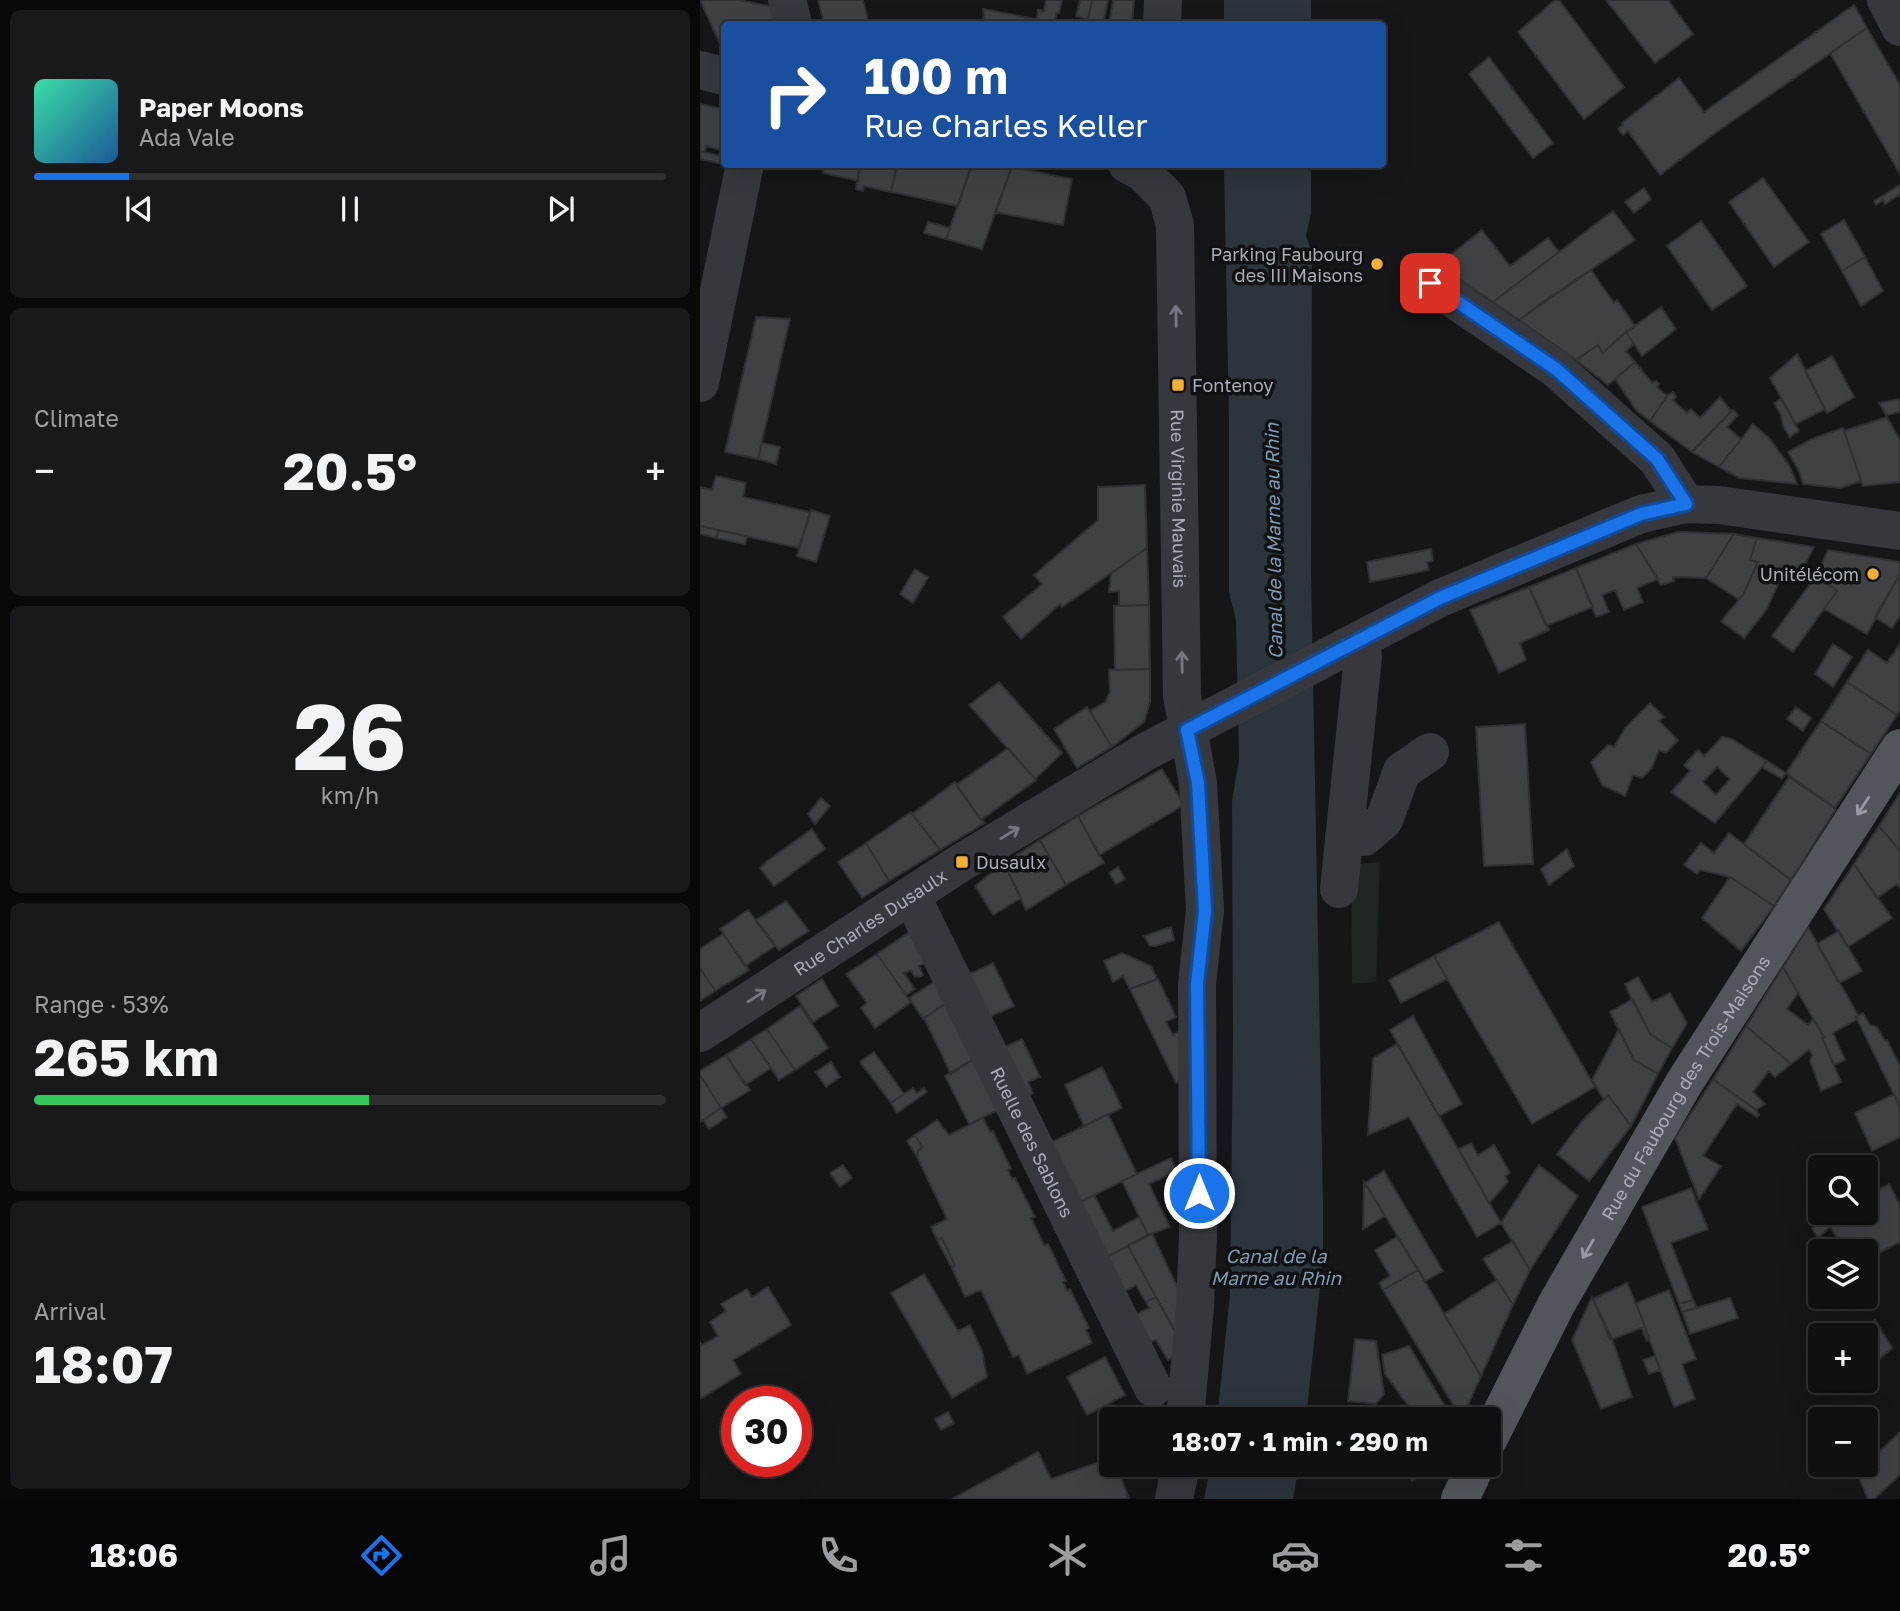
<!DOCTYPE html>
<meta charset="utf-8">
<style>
body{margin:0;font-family:"Golos Text",sans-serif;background:#19191b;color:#f1f3f6;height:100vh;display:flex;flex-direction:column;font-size:26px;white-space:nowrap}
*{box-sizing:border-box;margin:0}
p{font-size:23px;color:#9c9d9f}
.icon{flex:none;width:38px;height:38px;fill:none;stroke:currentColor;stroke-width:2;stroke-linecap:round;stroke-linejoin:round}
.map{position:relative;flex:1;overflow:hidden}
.details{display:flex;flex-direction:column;gap:10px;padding:10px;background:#09090a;width:700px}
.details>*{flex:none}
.banner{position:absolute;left:21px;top:21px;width:665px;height:147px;border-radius:7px;box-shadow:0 7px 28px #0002,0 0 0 2px #303032;background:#1a4fa0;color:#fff;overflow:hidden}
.controls{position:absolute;left:1108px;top:1155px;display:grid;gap:14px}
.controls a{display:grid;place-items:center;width:70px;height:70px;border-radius:7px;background:#101012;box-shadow:0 7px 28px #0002,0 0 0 2px #303032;font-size:35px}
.speed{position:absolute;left:21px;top:1386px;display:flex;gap:14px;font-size:35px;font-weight:700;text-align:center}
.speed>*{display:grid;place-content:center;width:91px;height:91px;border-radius:50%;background:#101012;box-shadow:0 7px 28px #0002,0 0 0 2px #303032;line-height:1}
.speed .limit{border:10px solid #d22;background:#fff;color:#111}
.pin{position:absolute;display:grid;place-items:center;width:60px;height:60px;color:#fff;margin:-30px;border-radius:14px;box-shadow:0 4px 10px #0006}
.me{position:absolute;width:77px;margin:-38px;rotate:0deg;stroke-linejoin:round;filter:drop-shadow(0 0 5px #0008)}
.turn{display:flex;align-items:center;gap:24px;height:147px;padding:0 28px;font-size:32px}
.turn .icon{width:91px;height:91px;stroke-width:2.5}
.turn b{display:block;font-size:49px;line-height:60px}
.big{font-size:52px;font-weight:700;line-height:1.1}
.details .widget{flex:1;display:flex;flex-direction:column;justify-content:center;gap:10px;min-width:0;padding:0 24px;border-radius:10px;background:#19191b}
.details .dial{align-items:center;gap:0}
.dial b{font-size:91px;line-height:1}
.song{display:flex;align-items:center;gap:21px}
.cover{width:84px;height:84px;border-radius:10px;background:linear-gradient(135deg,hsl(160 70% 55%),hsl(210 70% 35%))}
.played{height:7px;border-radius:4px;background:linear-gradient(90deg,#1a73e8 15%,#303032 15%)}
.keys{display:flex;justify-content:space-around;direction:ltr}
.heat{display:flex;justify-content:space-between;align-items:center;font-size:38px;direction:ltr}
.charge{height:10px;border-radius:5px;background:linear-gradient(90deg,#34c759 53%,#303032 0)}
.trip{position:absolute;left:399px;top:1407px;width:402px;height:70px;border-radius:7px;background:#101012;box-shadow:0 7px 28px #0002,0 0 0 2px #303032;font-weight:700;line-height:70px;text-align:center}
.tabs{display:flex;height:112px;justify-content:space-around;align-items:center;background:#060607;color:#9c9d9f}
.tabs .icon{width:49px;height:49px}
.tabs .active{color:#1a73e8}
.tabs b{font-size:32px;color:#f1f3f6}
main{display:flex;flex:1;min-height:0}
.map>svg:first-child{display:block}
.green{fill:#1e261f}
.water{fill:#2c353c}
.building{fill:#404145;stroke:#303034;stroke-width:2;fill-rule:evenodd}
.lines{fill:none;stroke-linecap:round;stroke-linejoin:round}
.minor{stroke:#37383d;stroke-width:38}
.major{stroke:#53555c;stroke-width:38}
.oneway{stroke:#757881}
.oneway2{stroke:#979ba6}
.route-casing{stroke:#114b97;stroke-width:18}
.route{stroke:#1a73e8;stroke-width:12}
.poi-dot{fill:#f2b134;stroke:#111113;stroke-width:2.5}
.labels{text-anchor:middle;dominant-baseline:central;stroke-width:7;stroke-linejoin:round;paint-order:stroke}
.poi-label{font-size:18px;fill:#a8adb8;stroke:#111113;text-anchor:end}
.street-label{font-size:18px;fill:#a8adb8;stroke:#111113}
.water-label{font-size:19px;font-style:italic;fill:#7f9bb3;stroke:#111113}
</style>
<main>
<section class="details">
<div class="widget">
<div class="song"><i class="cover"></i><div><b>Paper Moons</b><p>Ada Vale</p></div></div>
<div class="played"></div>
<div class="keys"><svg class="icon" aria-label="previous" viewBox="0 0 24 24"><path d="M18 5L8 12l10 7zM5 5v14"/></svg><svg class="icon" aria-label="pause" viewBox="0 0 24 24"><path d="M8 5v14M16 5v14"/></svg><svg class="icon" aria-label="next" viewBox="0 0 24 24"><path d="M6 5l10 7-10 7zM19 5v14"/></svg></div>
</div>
<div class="widget"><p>Climate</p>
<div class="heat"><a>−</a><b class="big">20.5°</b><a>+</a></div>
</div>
<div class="widget dial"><b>26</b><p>km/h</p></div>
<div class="widget"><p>Range · 53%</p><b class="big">265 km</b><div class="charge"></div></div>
<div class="widget"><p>Arrival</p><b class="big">18:07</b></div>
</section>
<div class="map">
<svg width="1200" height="1499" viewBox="0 0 1200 1499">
<rect width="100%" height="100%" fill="#161618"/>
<path class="green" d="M680 862 676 982 652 984 651 865Z"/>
<path class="water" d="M524 0H611V24H524Z
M524 165H611V213L606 236 612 253 611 573 623 1202V1258L606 1419H517L530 1294 533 1038 532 801 539 760 536 621 529 592V420Z
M511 1465H599L593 1499H504Z"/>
<path class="building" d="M0 0H38L75 7 78 24H24V45L20 44Z
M118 0H163L169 24H124Z
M346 0H362L359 13H356L355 24H358H336L338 10 344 11Z
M380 0H392L388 19 376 16Z
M392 0H408L403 24H387Z
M413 0H434L432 24H409Z
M855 0H859L924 87 884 119 818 32Z
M906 0H968L993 34 955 63Z
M1154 5 1167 28 1015 133 960 175 928 131 923 135 918 129 923 125 922 123 979 78 1004 112Z
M283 9 336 19V24H284Z
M1167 28 1200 85V174L1130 53Z
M789 57 853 143 833 158 769 74Z
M0 104 24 109V151L6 146 5 152 0 151Z
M0 151 24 157V164H38V167L0 159Z
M124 164H160L158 181 123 173Z
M160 164H197L191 192 164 186 163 191 156 189Z
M197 164H272L258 206 191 192Z
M272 164 312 167 282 249 246 239Z
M312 167 372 179 363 225 295 212Z
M1063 178 1109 242 1074 267 1029 202Z
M1200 185V196L1199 195 1185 204 1183 200 1176 205 1174 201Z
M944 188 951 199 934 213 925 202Z
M913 211 935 240 843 302 819 320 793 302Z
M1144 220 1165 257 1142 271 1121 234Z
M1001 221 1047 286 1012 310 967 246Z
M228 222 250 228 246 239 224 233Z
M782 230 810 266 848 238 859 252 793 302 738 265Z
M1165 257 1183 291 1161 306 1142 271Z
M891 270 914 303 917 300 935 326 921 336 903 353 898 345 876 360 819 320Z
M961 307 976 329 942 356 926 332Z
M56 317 90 319 58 459 25 452Z
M926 332 934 344 926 351 935 362 908 385 876 360 898 345 903 353Z
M1097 354 1125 409 1096 424 1070 378Z
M1132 356 1154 397 1127 413 1105 371Z
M935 362 952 383 956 381 959 384 957 387 967 396 950 421 936 410 915 379Z
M973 392 976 397 973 400 987 413 991 409 1000 418 1020 397 1031 411 992 452 950 421 967 396Z
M1081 399 1099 431 1090 437 1083 426 1081 415 1074 403Z
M1200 399V412L1186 415 1179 403Z
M1033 410 1038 415 1027 427 1041 439 1019 467 992 452Z
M1187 417 1200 440V482L1163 486 1144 431Z
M1053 424 1070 439 1089 465 1097 484 1039 478 1019 467Z
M1143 428 1161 481 1140 488 1103 484 1099 471 1088 452 1112 439Z
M62 443 80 447 76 464 58 459Z
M16 476 46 483 43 497 110 512 99 548 0 526V487L12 490Z
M445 485 447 548 362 607 360 604 321 639 303 617 342 584 334 575 398 520V487Z
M111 510 130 516 116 562 97 556Z
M0 526 19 530 16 538 0 534Z
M19 530 47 536 45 544 16 538Z
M977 532H984L1034 534 1006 578 973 577 974 581 961 585 936 544Z
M1034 534 1057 538 1050 560 1058 562 1043 595 1038 599 1006 578Z
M1057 538 1114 547 1100 574 1084 570 1067 609 1044 638 1021 621 1043 595 1058 562 1050 560Z
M936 544 958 579 937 588 943 602 924 610 915 590 902 595 909 612 896 617 876 568Z
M447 548 449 605 419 606V591L409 592 411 574Z
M731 549 733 561 727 562 729 570 670 582 667 562Z
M1128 550 1200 562V574L1167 634 1124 609 1137 591 1116 576Z
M876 568 893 607 846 626 829 587Z
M215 569 228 577 213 603 200 594Z
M1200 574V616L1192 628 1175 617Z
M1116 576 1137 591 1093 652 1072 636Z
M829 587 849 630 820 643 826 660 799 673 770 610Z
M449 605 450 669 415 670 414 606Z
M1133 644 1152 657 1133 687 1115 674Z
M1200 644V710L1197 715 1147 682 1168 650 1187 663Z
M450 669V702L444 722 412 747 390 711 405 702 410 692 409 670Z
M299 682 362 753 335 779 269 705Z
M1147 682 1197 715 1171 754 1121 721Z
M950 703 964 717 959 721 978 740 966 753 959 750 952 768 942 778 933 775 925 796 902 785 891 762 908 745 914 747 925 728Z
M387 707 412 747 377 768 354 729Z
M1096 707 1111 718 1103 731 1087 719Z
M1121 721 1171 754 1135 808 1086 773Z
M825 724 833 864 784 866 776 727Z
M1022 737 1032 739 1067 761 1015 823 971 792 990 771 984 765 998 750 1004 756ZM1017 767 1030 779 1016 795 1003 782Z
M308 748 336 780 281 820 256 785Z
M1067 761 1086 773 1082 779 1062 767Z
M462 769 484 805 399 855 378 816Z
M1089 777 1136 809 1091 880 1044 844Z
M255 782 281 820 285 823 240 850 212 814Z
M1200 793V851L1179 826Z
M121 798 130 806 115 824 108 814Z
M211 812 240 850 189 881 166 843Z
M378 816 404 863 366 885 340 840Z
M1179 826 1200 851V888L1197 884 1177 898 1154 864Z
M112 829 125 849 74 886 60 868 66 862Z
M1029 833 1091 880 1074 906 1030 877 1000 870 997 874 984 865 1001 843 1014 853Z
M340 840 366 885 326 910 304 863Z
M166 843 189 881 162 898 138 862Z
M867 849 874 866 849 885 841 869Z
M304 863 321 898 293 915 275 886Z
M1154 864 1192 918 1148 947 1124 909Z
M418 867 425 879 416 884 409 873Z
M1030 877 1074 906 1041 951 1002 918Z
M86 901 109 931 79 950 56 920Z
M48 910 75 946 45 966 20 929Z
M799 922 895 1087 832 1124 734 956Z
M217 927 233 959 219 966 223 975 219 977 214 976 211 970 204 973 215 989 206 995 177 954Z
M471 927 474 940 456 946H450L444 936Z
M1108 927 1158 1015 1157 1019 1133 1033 1145 1060 1134 1065 1122 1038 1124 1037 1083 967Z
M1139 931 1162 971 1139 983 1117 944Z
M23 934 49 970 15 991 0 968V949Z
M422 953 451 966 457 979 430 989 423 976 413 982 404 961Z
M177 954 211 1002 175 1028 161 1008 167 1003 146 974Z
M734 956 747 979 701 1003 689 980Z
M293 963 314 1006 280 1021 259 979Z
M1083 967 1098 993 1087 1009 1108 1025 1113 1019 1124 1037 1122 1038 1141 1082 1121 1091 1110 1061 1112 1055 1109 1050 1091 1064 1046 1026Z
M0 968 15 991 0 1001Z
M242 977 252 999 223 1019 209 998Z
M938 977 952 1002 970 993 987 1023 972 1048 950 1034 932 1000 925 984Z
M122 979 138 1006 113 1022 96 996Z
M458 979 476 1017 466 1022 473 1035 486 1028 490 1076 476 1083 430 989Z
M252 999 280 1055 251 1074 224 1018Z
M933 999 950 1034 972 1048 958 1074 934 1060 910 1012Z
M100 1006 128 1048 95 1070 67 1029Z
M1163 1013 1170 1025 1177 1027 1185 1041 1187 1040 1200 1066V1107L1156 1017Z
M713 1016 762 1104 739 1116 690 1030Z
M1046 1026 1091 1064 1075 1077 1069 1071 1053 1092 1065 1104 1056 1110 1013 1079Z
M67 1029 95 1070 79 1080 51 1039Z
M919 1029 934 1060 958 1074 931 1126 908 1095 904 1100 892 1080Z
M51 1039 71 1068 45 1085 26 1055Z
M322 1039 340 1077 328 1082 333 1093 319 1100 295 1052Z
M697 1044 801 1223 777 1237 709 1117 668 1135 673 1058Z
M174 1052 204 1094 191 1103 160 1062Z
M26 1055 50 1090 21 1108 0 1075V1071Z
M280 1055 305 1107 269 1124 245 1076Z
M131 1062 140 1077 126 1087 116 1072Z
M402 1067 422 1108 384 1126 365 1085Z
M0 1075 21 1108 0 1122Z
M1013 1079 1056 1110 1059 1115 1057 1117 1037 1104 1003 1156 1021 1166 999 1199 975 1138Z
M213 1088 217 1093 224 1088 227 1092 197 1113 191 1103Z
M1194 1094 1200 1107V1137L1172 1151 1155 1113Z
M908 1095 931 1126 889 1181 857 1154 883 1120Z
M21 1108 27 1117 9 1129 3 1120Z
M408 1114 437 1174 372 1206 342 1147Z
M283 1118 290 1132 293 1131 311 1169 308 1170 312 1179 315 1178 335 1217 331 1218 344 1245 348 1244 366 1281 363 1282 367 1291 370 1289 389 1328 386 1330 392 1343 327 1374 319 1355 313 1357 281 1290 265 1297 252 1268 255 1266 242 1238 237 1240 231 1227 247 1219 217 1157 218 1151 222 1147 215 1135 237 1120 249 1135Z
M215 1135 222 1147 218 1151 217 1157 207 1141Z
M771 1143 778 1155 794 1145 810 1173 805 1176 808 1182 789 1203 759 1149Z
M471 1158 477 1171 449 1184 470 1227 448 1235 422 1181Z
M143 1165 152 1178 140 1187 130 1173Z
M839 1165 878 1196 830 1270 801 1223Z
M684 1171 743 1271 725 1281 665 1183Z
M664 1182 685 1216 663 1229 664 1183Z
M1189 1184 1200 1205V1242L1167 1259 1172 1270 1166 1274V1251H1144L1125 1217 1134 1213H1166V1196Z
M991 1188 1008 1229 971 1243 993 1300 979 1304 942 1207Z
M394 1195 413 1231 439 1217 448 1235 399 1261 372 1206Z
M1125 1217 1130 1227 1118 1238 1112 1228Z
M452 1234 486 1305 480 1341 428 1246Z
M697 1237 718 1270 683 1290 679 1283 690 1276 675 1250Z
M242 1238 255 1266 252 1268 237 1240Z
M813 1241 830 1270 813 1305 783 1259Z
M428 1246 456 1297 446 1302 436 1285 416 1296 399 1261Z
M718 1270 781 1376 762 1419 683 1290Z
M224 1274 258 1331 270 1325 282 1351 287 1377 252 1398 191 1293Z
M797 1280 813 1305 781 1376 744 1314Z
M927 1283 942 1318 949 1340 947 1341 941 1328 910 1340 893 1299Z
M68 1287 91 1325 33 1360 41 1374 0 1399V1342L2 1345 18 1336 10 1322 26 1311 21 1304 47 1289 52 1297Z
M969 1290 996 1359 982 1364 995 1399 974 1407 936 1303Z
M456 1297 481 1341 483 1352 468 1360 456 1340 451 1342 435 1315 449 1308 446 1302Z
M892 1297 912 1339 932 1397 901 1409 872 1340Z
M1030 1298 1038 1318 990 1334 982 1312Z
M993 1300 997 1308 982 1312 979 1304Z
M1175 1320 1192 1348 1166 1371V1347L1174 1340 1165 1326Z
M655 1339 676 1341 684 1394 676 1404 648 1401Z
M709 1346 752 1418 751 1419H718L685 1374 682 1355Z
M955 1356 960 1370 949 1374 943 1360Z
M405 1357 425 1395 387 1415 367 1377Z
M77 1391 83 1402H61L60 1401Z
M248 1412 254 1423 241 1430 235 1419Z
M1200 1432V1475L1174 1499H1168L1157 1473Z
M338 1452 351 1479 411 1458V1465H417L429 1499H252Z
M702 1465H733L712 1481Z"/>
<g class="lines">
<g class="minor">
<path d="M87 0 93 24"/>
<path d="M1186 0 1200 27"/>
<path d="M462 24 463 0"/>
<path d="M0 70 24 76"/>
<path id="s1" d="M427 164 442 172 467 197 475 225 482 696 498 783 505 910 497 984 498 1236 495 1307 485 1419"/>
<path d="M730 283 856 369 957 459 986 504"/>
<path d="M0 383 44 169"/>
<path d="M644 837H664L684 820 702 771 730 752"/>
<path d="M639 889 663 657 661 640"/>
<path id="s2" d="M212 897 453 1388"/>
<path id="s3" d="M0 1033 262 862 445 752 740 598 941 514 986 504 1019 505 1200 531"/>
<path d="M474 1499 481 1465"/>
</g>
<g class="major">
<path id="s4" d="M789 1438 857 1303 984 1083 1200 748"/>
<path d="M760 1499 776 1465"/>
</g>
</g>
<defs><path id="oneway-shaft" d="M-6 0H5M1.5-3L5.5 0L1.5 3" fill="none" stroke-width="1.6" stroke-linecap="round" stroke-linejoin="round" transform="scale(1.75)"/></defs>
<g class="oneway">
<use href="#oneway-shaft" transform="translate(476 316) rotate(-91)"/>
<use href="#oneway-shaft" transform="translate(482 662) rotate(-91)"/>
<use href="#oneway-shaft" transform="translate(310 833) rotate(-31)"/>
<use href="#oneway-shaft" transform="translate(57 996) rotate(-33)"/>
</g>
<g class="oneway2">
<use href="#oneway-shaft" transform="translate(1163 806) rotate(123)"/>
<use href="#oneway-shaft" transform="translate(888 1249) rotate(120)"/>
</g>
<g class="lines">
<g class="route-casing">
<path id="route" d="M499 1193 497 984 505 911 498 783 487 730 740 598 941 514 986 504 957 459 856 369 730 283"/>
</g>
<use href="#route" class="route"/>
</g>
<g class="poi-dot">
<circle cx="677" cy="264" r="7"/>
<rect x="471" y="378" width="14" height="14" rx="3.5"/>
<circle cx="1173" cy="574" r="7"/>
<rect x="255" y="855" width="14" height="14" rx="3.5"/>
</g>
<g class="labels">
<g class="poi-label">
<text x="663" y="254">Parking Faubourg<tspan x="663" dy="21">des III Maisons</tspan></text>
<text x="492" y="385" text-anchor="start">Fontenoy</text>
<text x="1159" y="574">Unitélécom</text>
<text x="276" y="862" text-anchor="start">Dusaulx</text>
</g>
<g class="street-label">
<text stroke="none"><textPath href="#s1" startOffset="355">Rue Virginie Mauvais</textPath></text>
<text stroke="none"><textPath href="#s3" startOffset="203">Rue Charles Dusaulx</textPath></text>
<text stroke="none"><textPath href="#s4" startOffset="402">Rue du Faubourg des Trois-Maisons</textPath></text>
<text stroke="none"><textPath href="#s2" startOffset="273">Ruelle des Sablons</textPath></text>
</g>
<g class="water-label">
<text transform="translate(573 541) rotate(-91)">Canal de la Marne au Rhin</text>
<text x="576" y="1255">Canal de la<tspan x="576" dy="22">Marne au Rhin</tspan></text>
</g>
</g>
</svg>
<div class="controls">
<a><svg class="icon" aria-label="search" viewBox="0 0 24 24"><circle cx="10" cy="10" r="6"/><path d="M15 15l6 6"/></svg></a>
<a><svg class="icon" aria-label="layers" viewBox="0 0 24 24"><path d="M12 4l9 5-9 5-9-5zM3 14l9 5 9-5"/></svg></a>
<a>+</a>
<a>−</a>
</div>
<div class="speed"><div class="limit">30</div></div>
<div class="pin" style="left:730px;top:283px;background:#d93025"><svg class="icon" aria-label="arrive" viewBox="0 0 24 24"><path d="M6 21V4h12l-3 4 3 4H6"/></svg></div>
<svg class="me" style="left:499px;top:1193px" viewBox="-20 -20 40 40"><circle r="17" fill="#1a73e8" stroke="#fff" stroke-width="3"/><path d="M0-11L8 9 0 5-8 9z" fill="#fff"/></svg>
<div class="trip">18:07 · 1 min · 290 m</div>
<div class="banner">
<div class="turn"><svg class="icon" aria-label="right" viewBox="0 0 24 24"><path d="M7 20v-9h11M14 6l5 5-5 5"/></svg><div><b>100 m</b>Rue Charles Keller</div></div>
</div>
</div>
</main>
<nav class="tabs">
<b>18:06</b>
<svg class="icon active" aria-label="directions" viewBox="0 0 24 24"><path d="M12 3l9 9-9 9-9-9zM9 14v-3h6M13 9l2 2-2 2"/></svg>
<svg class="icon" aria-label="music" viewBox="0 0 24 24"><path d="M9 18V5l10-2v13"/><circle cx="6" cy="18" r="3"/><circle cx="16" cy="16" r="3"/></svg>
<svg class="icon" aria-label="phone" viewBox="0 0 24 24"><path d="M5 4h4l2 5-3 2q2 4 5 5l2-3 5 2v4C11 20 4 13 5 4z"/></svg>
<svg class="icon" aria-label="climate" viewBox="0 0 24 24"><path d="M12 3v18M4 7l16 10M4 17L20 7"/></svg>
<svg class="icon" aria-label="car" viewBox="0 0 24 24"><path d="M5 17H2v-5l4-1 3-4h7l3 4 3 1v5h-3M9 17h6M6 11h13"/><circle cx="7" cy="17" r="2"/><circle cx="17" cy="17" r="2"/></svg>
<svg class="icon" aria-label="filters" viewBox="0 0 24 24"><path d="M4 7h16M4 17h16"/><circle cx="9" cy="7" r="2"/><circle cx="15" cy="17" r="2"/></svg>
<b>20.5°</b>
</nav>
